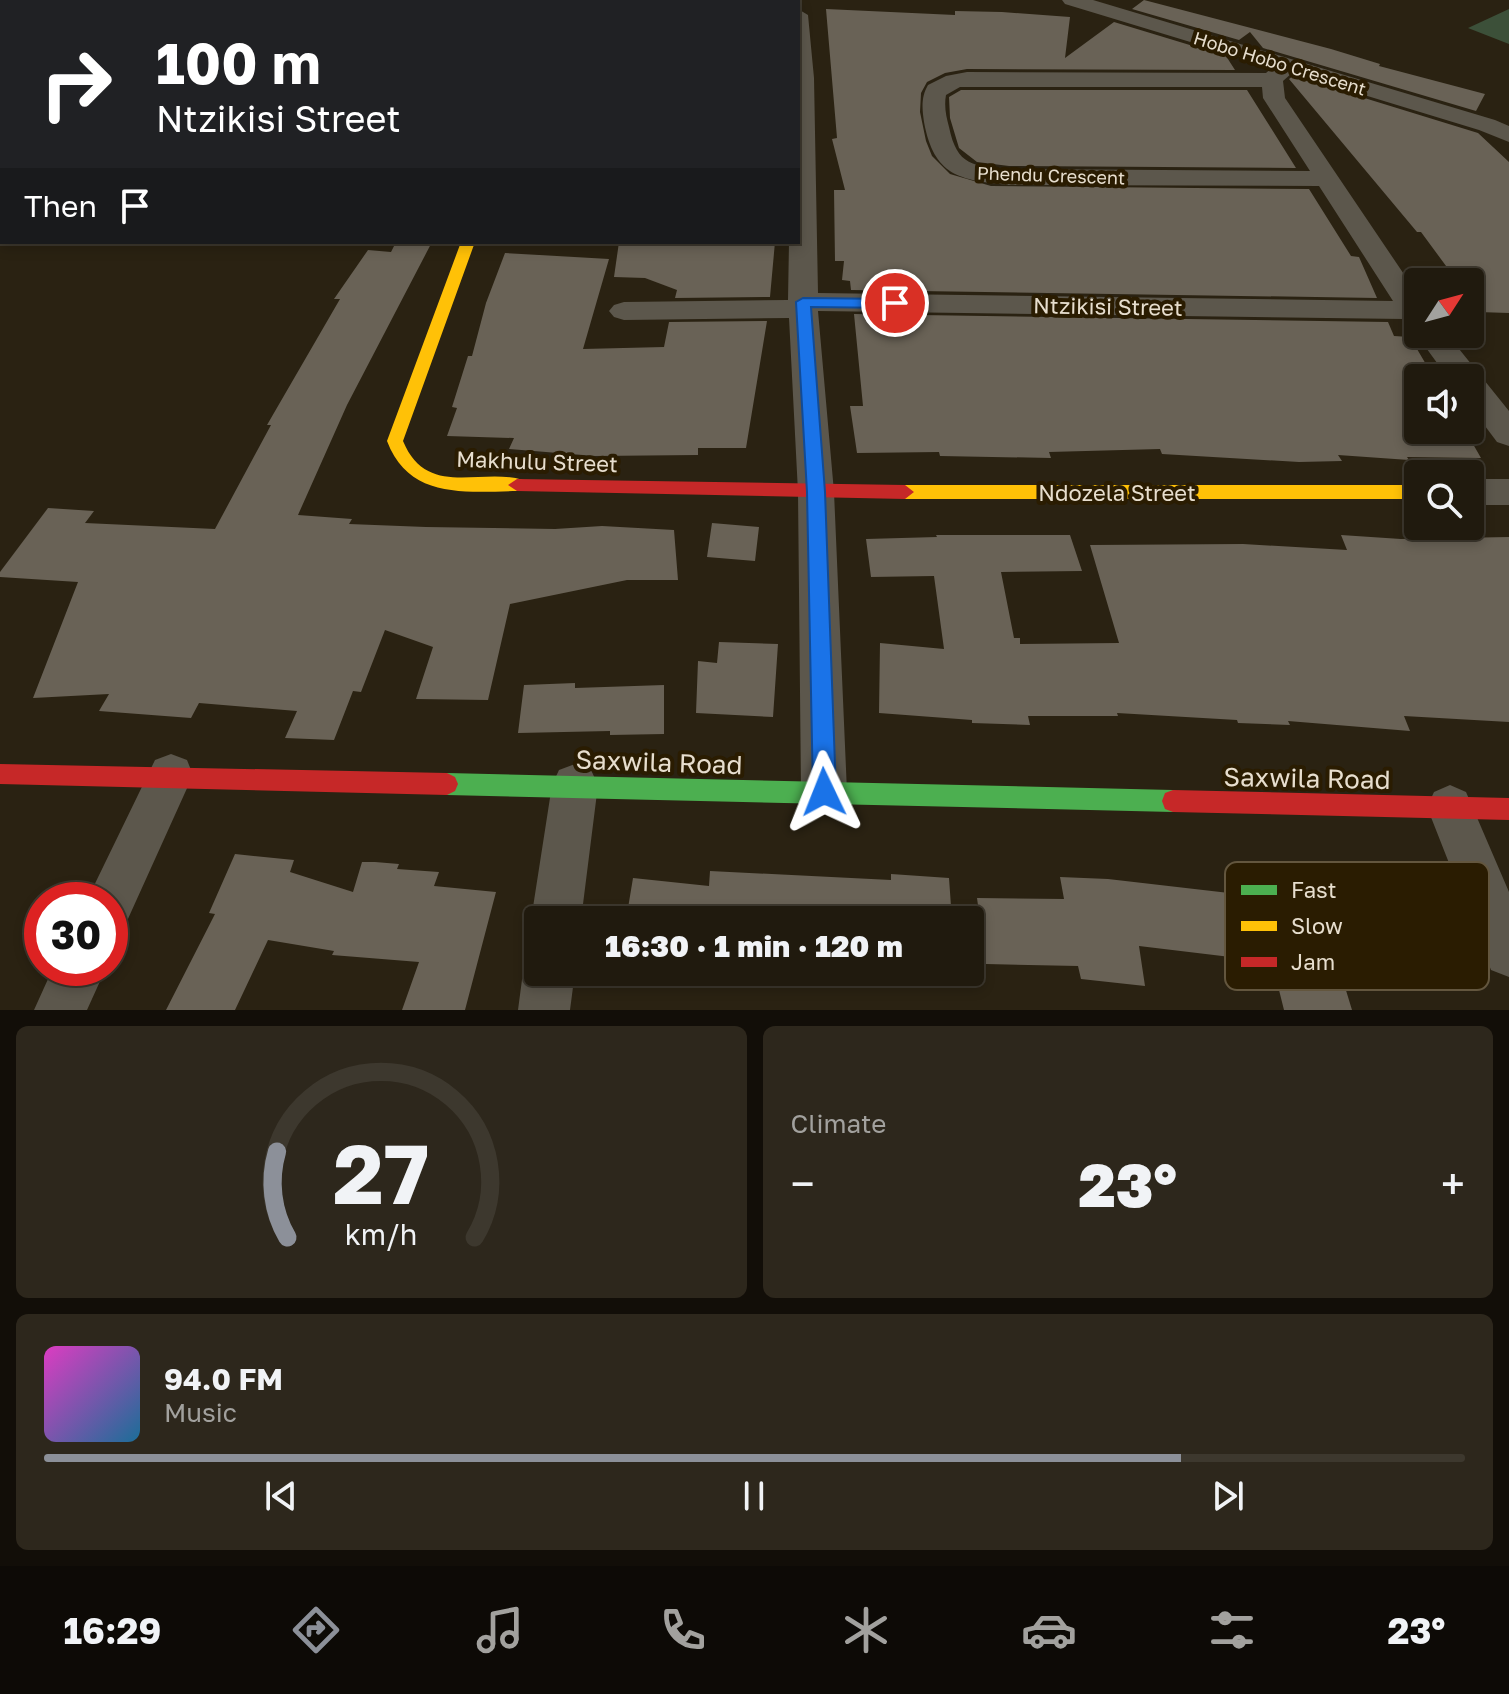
<!DOCTYPE html>
<meta charset="utf-8">
<style>
body{margin:0;font-family:"Golos Text",sans-serif;background:#2d271c;color:#f1f3f6;height:100vh;display:flex;flex-direction:column;font-size:30px;white-space:nowrap}
*{box-sizing:border-box;margin:0}
p{font-size:26px;color:#a2a19e}
.icon{flex:none;width:44px;height:44px;fill:none;stroke:currentColor;stroke-width:2;stroke-linecap:round;stroke-linejoin:round}
.map{position:relative;height:1010px;overflow:hidden}
.details{display:flex;flex-direction:column;gap:16px;padding:16px;background:#120e08;flex:1}
.details>*{flex:none}
.hud{position:absolute;left:0px;top:0px;width:800px;height:244px;box-shadow:0 4px 12px #0003,0 0 0 2px #3d382e;background:#202124;color:#fff;overflow:hidden}
.needle{width:52px;rotate:54deg}
.fabs{position:absolute;left:1404px;top:268px;display:grid;gap:16px}
.fabs a{display:grid;place-items:center;width:80px;height:80px;border-radius:8px;background:#201a0e;box-shadow:0 4px 12px #0003,0 0 0 2px #3d382e;font-size:40px}
.speed{position:absolute;left:24px;top:882px;display:flex;gap:16px;font-size:40px;font-weight:700;text-align:center}
.speed>*{display:grid;place-content:center;width:104px;height:104px;border-radius:50%;background:#201a0e;box-shadow:0 4px 12px #0003,0 0 0 2px #3d382e;line-height:1}
.speed .limit{border:12px solid #d22;background:#fff;color:#111}
.pin{position:absolute;display:grid;place-items:center;width:68px;height:68px;color:#fff;margin:-34px;border:4px solid #fff;border-radius:50%;box-shadow:0 2px 8px #0007}
.me{position:absolute;width:88px;margin:-44px;rotate:358deg;stroke-linejoin:round;filter:drop-shadow(0 0 6px #0008)}
.turn{display:flex;align-items:center;gap:28px;height:168px;padding:0 24px;font-size:36px}
.turn .icon{width:104px;height:104px;stroke-width:2.5}
.turn b{display:block;font-size:56px;line-height:68px}
.then{display:flex;align-items:center;height:76px;padding:0 24px;background:#0003;gap:16px;font-size:30px}
.big{font-size:60px;font-weight:800;line-height:1.1}
.details .card{flex:1;display:flex;flex-direction:column;justify-content:center;gap:12px;min-width:0;padding:0 28px;border-radius:12px;background:#2d271c}
.details .dial{align-items:center;gap:0}
.dial svg{height:208px;overflow:visible;fill:none;stroke:#3d382e;stroke-width:7;stroke-linecap:round;text-anchor:middle}
.dial text{fill:#f1f3f6;stroke:none}
.song{display:flex;align-items:center;gap:24px}
.cover{width:96px;height:96px;border-radius:12px;background:linear-gradient(135deg,hsl(310 70% 55%),hsl(200 70% 35%))}
.played{height:8px;border-radius:4px;background:linear-gradient(90deg,#8c9099 80%,#3d382e 80%)}
.keys{display:flex;justify-content:space-around;direction:ltr}
.heat{display:flex;justify-content:space-between;align-items:center;font-size:44px;direction:ltr}
.details .tiles{flex:1;display:grid;gap:16px;grid-template-columns:1fr 1fr}
.card:last-child{grid-column:span 2}
.trip{position:absolute;left:524px;top:906px;width:460px;height:80px;border-radius:8px;background:#201a0e;box-shadow:0 4px 12px #0003,0 0 0 2px #3d382e;font-weight:800;line-height:80px;text-align:center}
.tabs{display:flex;height:128px;justify-content:space-around;align-items:center;background:#0d0a06;color:#a2a19e}
.tabs .icon{width:56px;height:56px}
.tabs .selected{color:#8c9099}
.tabs b{font-size:36px;color:#f1f3f6}
.map>svg:first-child{display:block}
.green{fill:#3c5039}
.building{fill:#696256}
.lines{fill:none;stroke-linecap:round;stroke-linejoin:round}
.street{fill:#5c574c;fill-rule:evenodd}
.fast{fill:#4caf50;fill-rule:evenodd}
.slow{fill:#ffc107;fill-rule:evenodd}
.jam{fill:#c62828;fill-rule:evenodd}
.route{fill:#1a73e8;stroke:#114b97;stroke-width:2}
.labels{text-anchor:middle;dominant-baseline:central;stroke-width:8;stroke-linejoin:round;paint-order:stroke}
.far-street-label{font-size:18px;fill:#e7dece;stroke:#2a1c01}
.street-label{font-size:22px;fill:#e7dece;stroke:#2a1c01}
.near-street-label{font-size:26px;fill:#e7dece;stroke:#2a1c01}
.key{fill:#2a1c01;stroke:#63563e;stroke-width:2}
.key-label{font-size:22px;fill:#e7dece}
</style>
<div class="map">
<svg width="1509" height="1010" viewBox="0 0 1509 1010">
<rect width="100%" height="100%" fill="#2a2212"/>
<path class="green" d="M1509 9V44L1468 28Z"/>
<path class="building" d="M1144 0 1331 49 1380 64 1379 66 1485 94 1476 111 1263 48 1250 32 1239 40 1132 9Z
M826 9 955 15V11L1002 12 1070 17 1065 58 1114 22 1226 56 1235 70 967 69 945 73 927 82 921 93 920 112 926 141 932 156 950 174 991 186 1309 189 1351 256 1359 257 1377 298 851 290 850 281 842 280 844 261H835L834 190H845L832 139 837 138Z
M1293 76 1478 133 1509 162V313L1478 312 1470 301V272L1449 270 1421 232H1417L1289 79Z
M961 90H1247L1296 168 1009 166 977 162 959 148 950 118 949 97Z
M396 242H432L347 405 298 515 352 519 349 524 426 527 555 529 602 526 674 530 678 580H627L510 604 488 700 416 699 433 647 385 630 361 692 353 691 334 740 285 738 297 711 199 703 191 718 99 711 109 694 33 698 78 582 0 577V572L48 508 94 511 85 523 215 529 271 425H267L340 299H334L368 250 391 252Z
M619 242H775L770 297 675 298 677 290 645 278 614 277Z
M505 253 609 259 583 349 664 347 669 322 767 321 746 448H698V455L595 456 509 449 514 438 447 436 457 408 452 407 468 356H472L486 303Z
M854 314 1388 322 1394 336 1410 337 1434 378H1418V430H1465L1481 458 1407 457 1409 460 1338 455 1342 461 1299 462 1162 454 1160 449 1049 452 1051 458 940 456 939 452 857 453 850 406H863Z
M712 523 759 527 755 561 707 557Z
M936 535H1070L1082 571 1001 572 1014 638H1020V644L1119 643 1090 545 1243 544 1347 550 1341 535 1401 539 1509 537V722L1404 716 1410 731 1288 721 1290 725 1238 723 1237 720 1117 713 1118 716H1028L1030 725 972 723V720L879 713 880 643 944 649 934 576 871 577 866 539 937 537Z
M719 642 778 644 773 717 696 713 698 661 717 663Z
M575 683V688L664 685V734L610 735V731L518 733 524 685Z
M235 854 294 860 290 872 353 892 362 862H375L399 864 397 869 439 872 434 886 496 892 465 1010H402L419 962 332 955 334 951 268 940 235 1010H166L215 914 209 913Z
M1249 870 1312 876 1316 888 1403 894 1426 957 1334 951 1352 1010H1284L1272 962 1139 946 1145 986 1081 979 1078 966 986 964 977 898 1064 899 1060 877 1108 879 1255 896Z
M710 871 891 880V874L949 878 952 920H626L633 878 709 886Z"/>
<g class="lines">
<path class="street" d="M424 0H444L423 2Z
M710 0H793L791 2Z
M1062 0H1093L1495 120 1509 126V142L1479 130 1292 73 1283 81 1285 98 1418 295V326L1407 323 1404 319 818 311 834 492 847 792 840 807 824 813 808 807 801 792 798 492 789 318 624 320 614 317 609 311 614 305 624 302 788 300 789 242H798V9L808 15 814 78 818 293 1393 301 1319 186 1009 185C959 180 934 176 924 122 922 108 921 97 928 85L946 76 967 72 1266 73 1273 67 1065 4ZM960 87H1262L1263 98 1310 171 1009 169C973 166 957 166 949 127 946 116 944 106 946 95Z
M1418 331V334H1447L1509 411V446L1497 442 1470 406V378H1448L1416 334Z
M1470 479H1509V505H1470Z
M171 754 187 760 193 775 127 921 110 929V900H87L155 760Z
M575 764 591 770 598 785 581 920H538V937L531 920 552 785 559 770Z
M1450 785 1466 792 1509 892V977L1491 970 1427 807 1434 792Z
M538 951V972H575L570 1010H518L523 972 531 954Z
M53 968H106L87 1010H34Z"/>
<path class="fast" d="M447 773 1173 790 1181 793 1184 801 1181 809 1173 812 447 795 439 791 436 784 439 777Z"/>
<path class="slow" d="M461 242H475L403 441C427 499 480 467 523 480L526 485 523 490 517 491C464 492 409 499 387 441Z
M905 485H1418V499H905L896 492Z"/>
<path class="jam" d="M517 479 905 485 914 492 905 499 517 491 508 485Z
M0 764 447 773 455 777 458 784 455 791 447 795 0 784Z
M1173 790 1509 798V820L1173 812 1165 809 1162 801 1165 793Z"/>
</g>
<path class="route" d="M803 298 895 299 902 303 895 308 811 307 825 492 836 792 832 800 824 803 816 800 813 792 807 492 796 302Z"/>
<g class="labels">
<g class="far-street-label">
<text transform="translate(1280 63) rotate(17)">Hobo Hobo Crescent</text>
<text transform="translate(1051 175) rotate(2)">Phendu Crescent</text>
</g>
<g class="street-label">
<text transform="translate(1108 306) rotate(1)">Ntzikisi Street</text>
<text transform="translate(537 461) rotate(2)">Makhulu Street</text>
<text x="1117" y="492">Ndozela Street</text>
</g>
<g class="near-street-label">
<text transform="translate(659 762) rotate(2)">Saxwila Road</text>
<text transform="translate(1307 778) rotate(1)">Saxwila Road</text>
</g>
</g>
<rect x="1225" y="862" width="264" height="128" rx="12" class="key"/>
<rect x="1241" y="885" width="36" height="10" fill="#4caf50"/>
<rect x="1241" y="921" width="36" height="10" fill="#ffc107"/>
<rect x="1241" y="957" width="36" height="10" fill="#c62828"/>
<g class="key-label">
<text x="1291" y="898">Fast</text>
<text x="1291" y="934">Slow</text>
<text x="1291" y="970">Jam</text>
</g>
</svg>
<div class="fabs">
<a><svg class="needle" viewBox="-14 -14 28 28"><path d="M0-13l5 13h-10z" fill="#e53935"/><path d="M0 13l5-13h-10z" fill="#a2a19e"/></svg></a>
<a><svg class="icon" aria-label="sound" viewBox="0 0 24 24"><path d="M4 9h4l5-4v14l-5-4H4zM17 9q2 3 0 6"/></svg></a>
<a><svg class="icon" aria-label="search" viewBox="0 0 24 24"><circle cx="10" cy="10" r="6"/><path d="M15 15l6 6"/></svg></a>
</div>
<div class="speed"><div class="limit">30</div></div>
<div class="pin" style="left:895px;top:303px;background:#d93025"><svg class="icon" aria-label="arrive" viewBox="0 0 24 24"><path d="M6 21V4h12l-3 4 3 4H6"/></svg></div>
<svg class="me" style="left:824px;top:792px" viewBox="-20 -20 40 40"><path d="M0-17L14 15 0 8-14 15z" fill="#1a73e8" stroke="#fff" stroke-width="4"/></svg>
<div class="trip">16:30 · 1 min · 120 m</div>
<div class="hud">
<div class="turn"><svg class="icon" aria-label="right" viewBox="0 0 24 24"><path d="M7 20v-9h11M14 6l5 5-5 5"/></svg><div><b>100 m</b>Ntzikisi Street</div></div>
<div class="then">Then<svg class="icon" aria-label="arrive" viewBox="0 0 24 24"><path d="M6 21V4h12l-3 4 3 4H6"/></svg></div>
</div>
</div>
<section class="details">
<div class="tiles">
<div class="card dial"><svg viewBox="0 0 100 80">
<path d="M14 69A42 42 0 1 1 86 69"/>
<path d="M14 69A42 42 0 0 1 10 36" stroke="#8c9099"/>
<text x="50" y="56" font-size="32" font-weight="700">27</text>
<text x="50" y="72" font-size="11">km/h</text>
</svg></div>
<div class="card"><p>Climate</p>
<div class="heat"><a>−</a><b class="big">23°</b><a>+</a></div>
</div>
<div class="card">
<div class="song"><i class="cover"></i><div><b>94.0 FM</b><p>Music</p></div></div>
<div class="played"></div>
<div class="keys"><svg class="icon" aria-label="previous" viewBox="0 0 24 24"><path d="M18 5L8 12l10 7zM5 5v14"/></svg><svg class="icon" aria-label="pause" viewBox="0 0 24 24"><path d="M8 5v14M16 5v14"/></svg><svg class="icon" aria-label="next" viewBox="0 0 24 24"><path d="M6 5l10 7-10 7zM19 5v14"/></svg></div>
</div>
</div>
</section>
<nav class="tabs">
<b>16:29</b>
<svg class="icon selected" aria-label="directions" viewBox="0 0 24 24"><path d="M12 3l9 9-9 9-9-9zM9 14v-3h6M13 9l2 2-2 2"/></svg>
<svg class="icon" aria-label="music" viewBox="0 0 24 24"><path d="M9 18V5l10-2v13"/><circle cx="6" cy="18" r="3"/><circle cx="16" cy="16" r="3"/></svg>
<svg class="icon" aria-label="phone" viewBox="0 0 24 24"><path d="M5 4h4l2 5-3 2q2 4 5 5l2-3 5 2v4C11 20 4 13 5 4z"/></svg>
<svg class="icon" aria-label="climate" viewBox="0 0 24 24"><path d="M12 3v18M4 7l16 10M4 17L20 7"/></svg>
<svg class="icon" aria-label="car" viewBox="0 0 24 24"><path d="M5 17H2v-5l4-1 3-4h7l3 4 3 1v5h-3M9 17h6M6 11h13"/><circle cx="7" cy="17" r="2"/><circle cx="17" cy="17" r="2"/></svg>
<svg class="icon" aria-label="filters" viewBox="0 0 24 24"><path d="M4 7h16M4 17h16"/><circle cx="9" cy="7" r="2"/><circle cx="15" cy="17" r="2"/></svg>
<b>23°</b>
</nav>
